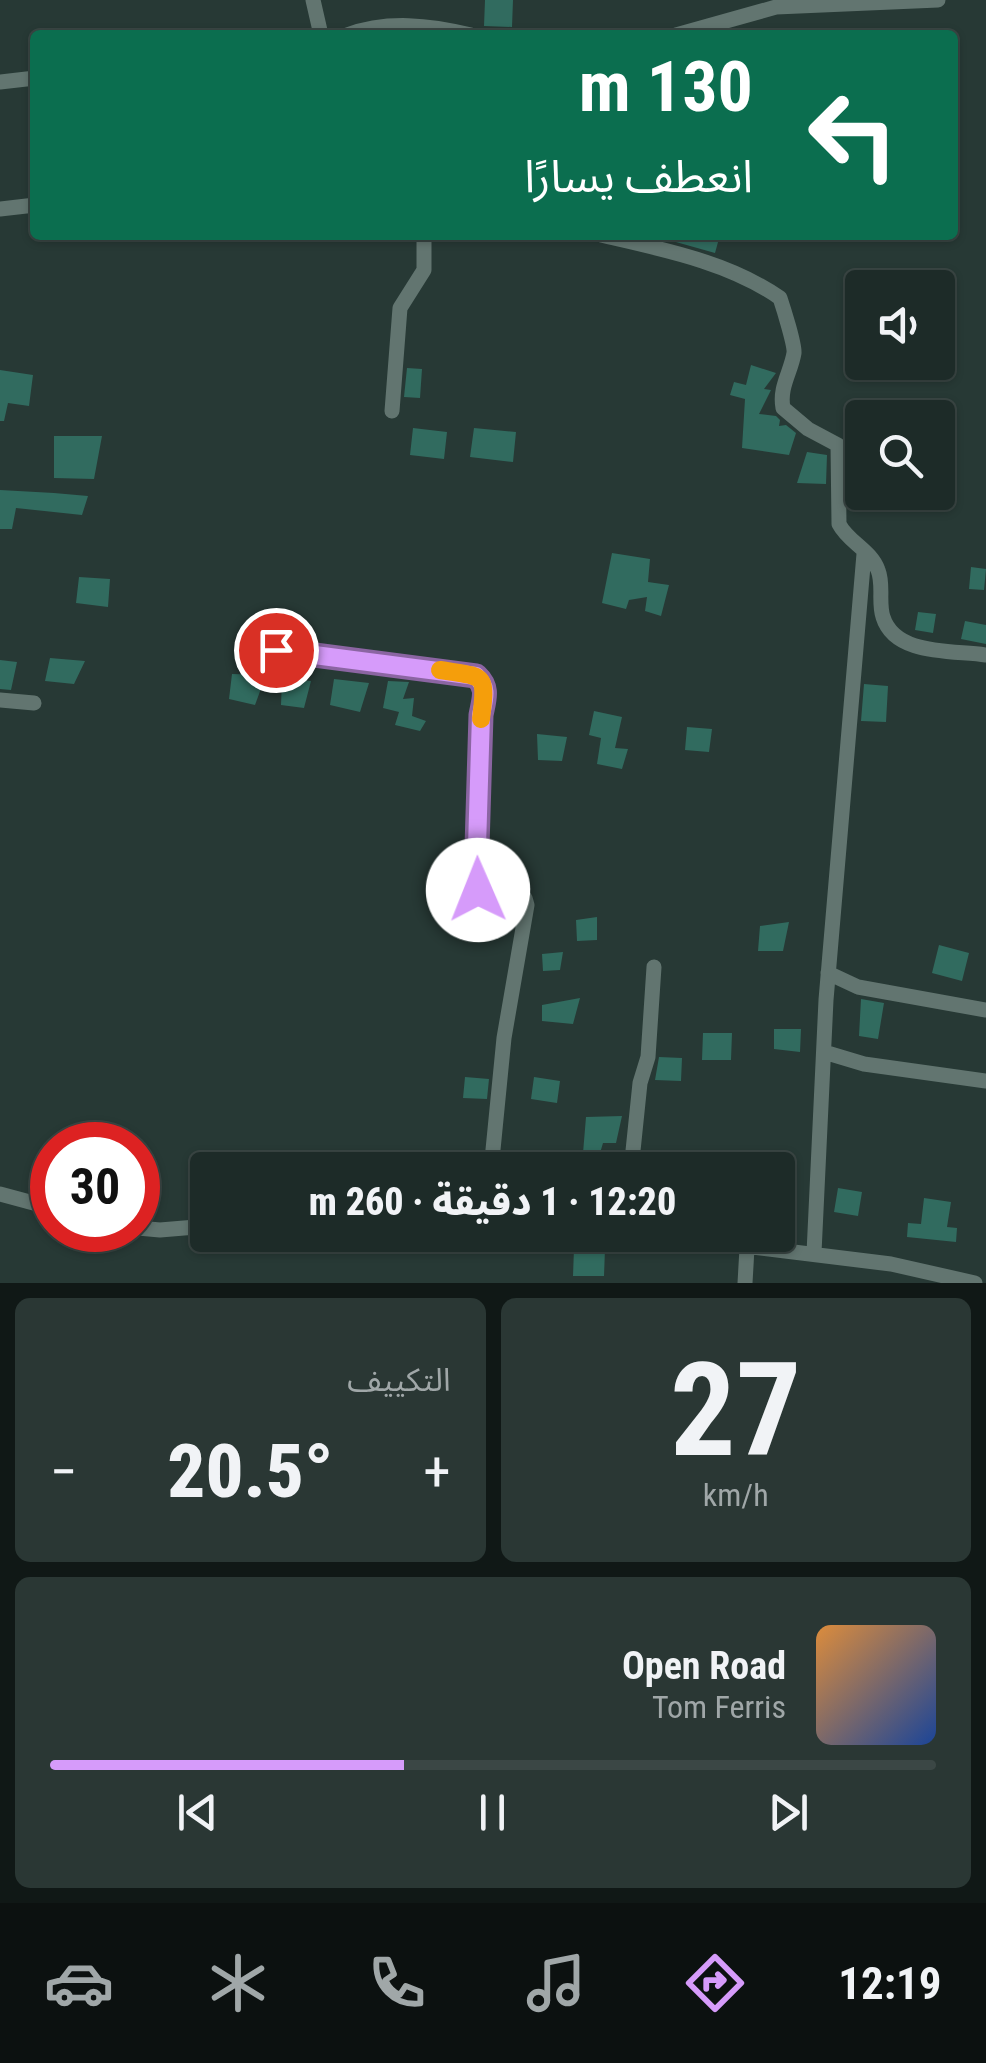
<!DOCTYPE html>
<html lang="ar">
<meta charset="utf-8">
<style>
body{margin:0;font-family:"Roboto Condensed","Noto Sans Arabic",sans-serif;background:#2a3734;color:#f1f3f6;direction:rtl;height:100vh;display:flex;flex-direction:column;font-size:38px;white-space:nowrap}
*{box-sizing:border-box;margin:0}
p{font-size:32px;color:#a0a7a8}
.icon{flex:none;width:55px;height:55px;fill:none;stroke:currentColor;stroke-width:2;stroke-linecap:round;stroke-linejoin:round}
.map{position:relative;height:1283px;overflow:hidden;direction:ltr}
.side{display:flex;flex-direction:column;gap:15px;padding:15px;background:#101816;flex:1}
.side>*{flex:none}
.banner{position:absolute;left:30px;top:30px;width:928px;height:210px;border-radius:10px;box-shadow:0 2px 8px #0004,0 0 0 2px #3b4745;direction:rtl;background:#0b6e4f;color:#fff;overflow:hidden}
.fabs{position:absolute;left:845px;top:270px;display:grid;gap:20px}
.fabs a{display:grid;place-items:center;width:110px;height:110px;border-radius:10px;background:#1d2b28;box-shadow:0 2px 8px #0004,0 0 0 2px #3b4745;font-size:50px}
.speed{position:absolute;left:30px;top:1122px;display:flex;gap:20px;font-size:50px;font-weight:700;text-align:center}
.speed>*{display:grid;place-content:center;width:130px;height:130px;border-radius:50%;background:#1d2b28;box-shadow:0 2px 8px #0004,0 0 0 2px #3b4745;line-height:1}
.speed .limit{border:15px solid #d22;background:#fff;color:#111}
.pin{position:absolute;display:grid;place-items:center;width:85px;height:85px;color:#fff;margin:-42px;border:5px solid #fff;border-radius:50%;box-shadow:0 2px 10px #0007}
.me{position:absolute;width:110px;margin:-55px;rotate:359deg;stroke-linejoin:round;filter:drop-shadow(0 0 8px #0008)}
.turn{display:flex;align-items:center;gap:35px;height:210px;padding:0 40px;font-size:45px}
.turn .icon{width:130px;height:130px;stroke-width:2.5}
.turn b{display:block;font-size:70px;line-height:85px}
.big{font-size:75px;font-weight:800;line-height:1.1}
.side .card{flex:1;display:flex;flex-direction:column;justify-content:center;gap:15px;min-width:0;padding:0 35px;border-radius:15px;background:#2a3734}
.side .dial{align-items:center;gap:0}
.dial b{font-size:130px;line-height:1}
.song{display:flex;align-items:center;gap:30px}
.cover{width:120px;height:120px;border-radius:15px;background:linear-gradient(135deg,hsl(30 70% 55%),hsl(220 70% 35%))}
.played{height:10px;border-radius:5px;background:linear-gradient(90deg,#d69bfa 40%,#3b4745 40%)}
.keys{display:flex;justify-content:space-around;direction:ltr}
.heat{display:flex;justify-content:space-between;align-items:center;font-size:55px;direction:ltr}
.side .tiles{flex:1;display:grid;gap:15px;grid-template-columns:1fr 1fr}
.card:last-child{grid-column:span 2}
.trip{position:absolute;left:190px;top:1152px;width:605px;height:100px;border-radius:10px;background:#1d2b28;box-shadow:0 2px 8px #0004,0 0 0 2px #3b4745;font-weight:800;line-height:100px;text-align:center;direction:rtl}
.tab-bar{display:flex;height:160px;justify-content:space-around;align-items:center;background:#0c1110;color:#a0a7a8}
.tab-bar .icon{width:70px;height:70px}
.tab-bar .current{color:#d69bfa}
.tab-bar b{font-size:45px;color:#f1f3f6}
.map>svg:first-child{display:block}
.building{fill:#316b5f}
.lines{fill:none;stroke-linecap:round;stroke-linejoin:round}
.minor{stroke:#627570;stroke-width:15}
.route-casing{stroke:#8b65a2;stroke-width:25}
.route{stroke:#d69bfa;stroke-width:18}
.slow{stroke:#f59e0b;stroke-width:18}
</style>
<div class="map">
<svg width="986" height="1283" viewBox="0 0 986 1283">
<rect width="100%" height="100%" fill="#273935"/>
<path class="building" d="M485 0H513L512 27 484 26Z
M651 235H720L715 253Z
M751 365 776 373 764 389 771 390 759 414 776 416 780 420 779 426 786 425 796 433 789 455 742 448 745 399 730 395 734 382 746 385Z
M407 368 422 369 420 398 404 397Z
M0 370 33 375 29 406 8 403 4 421H0Z
M413 428 447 432 444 459 410 455Z
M474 428 516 432 513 462 470 457Z
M54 436H102L94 479 54 478Z
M807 452 827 455 826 484 797 483Z
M0 490 54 493 88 496 82 515 16 508 12 529H0Z
M612 553 650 559 648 582 669 585 661 616 645 611 647 597 629 600 626 609 602 603Z
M971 567 986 569 984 590 969 589Z
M79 577 110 579 108 607 76 603Z
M918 612 936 614 933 633 915 630Z
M965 621 986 625V644L961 639Z
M50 658 85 661 74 684 45 681Z
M0 660 17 662 11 690 0 689Z
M232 674 266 675 255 705 229 699Z
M282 678 311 681 304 708 281 705Z
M334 679 369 683 360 712 330 705Z
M388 681 409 682 403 699 414 698 412 716 426 721 420 731 395 725 399 712 383 708Z
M864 684 888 686 886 722 861 721Z
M594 711 622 717 615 748 628 749 622 769 597 764 601 738 589 735Z
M687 727 712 729 709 752 685 750Z
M537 734 567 737 562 761 538 760Z
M597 917V940L577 941 576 920Z
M789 922 783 951H758L760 926Z
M939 945 969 953 962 981 932 973Z
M563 952 560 970 543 971 542 954Z
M580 998 573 1024 542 1021V1005Z
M861 999 884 1003 878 1039 859 1036Z
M774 1029H801L800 1052 774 1049Z
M703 1033H732L731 1060H702Z
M659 1057 682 1058 681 1081 655 1080Z
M465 1077 489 1079 487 1099 463 1098Z
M534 1077 560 1081 557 1103 531 1099Z
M622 1116 616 1143H603L595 1170H566L568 1153H583L586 1117Z
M838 1188 862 1192 858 1216 834 1212Z
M924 1198 951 1202 947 1227 957 1228 956 1242 907 1237 908 1223 921 1224Z
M574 1248 605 1249 604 1276H573Z"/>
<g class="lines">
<path class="minor" d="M313 0 321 35
M347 35C387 20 430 25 471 35
M676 35 776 7 938 0
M0 82 35 78
M0 209 35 205
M601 235C661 249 729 262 780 298 783 307 795 345 794 353 791 372 779 387 783 408L808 429 838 445 839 524C848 542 871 550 878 570 884 585 878 602 883 617 895 656 953 650 986 655
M392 411 400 308 424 270V235
M276 650 476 676C489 688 484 699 481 715L476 880C483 906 506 889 525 898L527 905 504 1038 491 1170
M0 700 34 703
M828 973 858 987 986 1010
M824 1052 864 1064 986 1081
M631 1170 640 1083 648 1057 654 967
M0 1194 52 1208
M138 1228 160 1230 208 1226
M655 1235 891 1264 975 1283
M814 1253 826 1000 864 554
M745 1283 747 1248"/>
</g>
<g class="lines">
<g class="route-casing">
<path id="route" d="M276 650 476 676C489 688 484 699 481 715L476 880 478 890"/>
</g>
<use href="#route" class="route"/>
<path class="slow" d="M440 670C485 677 487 672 481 719"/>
</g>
</svg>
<div class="fabs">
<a><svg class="icon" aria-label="sound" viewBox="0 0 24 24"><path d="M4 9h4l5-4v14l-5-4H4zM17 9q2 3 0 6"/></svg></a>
<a><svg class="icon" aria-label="search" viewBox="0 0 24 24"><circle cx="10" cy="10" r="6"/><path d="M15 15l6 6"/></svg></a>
</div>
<div class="speed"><div class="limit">30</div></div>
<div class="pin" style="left:276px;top:650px;background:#d93025"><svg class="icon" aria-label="arrive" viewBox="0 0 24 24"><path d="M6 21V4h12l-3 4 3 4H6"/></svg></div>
<svg class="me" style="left:478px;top:890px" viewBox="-20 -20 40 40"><circle r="19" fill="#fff"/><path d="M0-13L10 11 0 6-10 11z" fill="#d69bfa"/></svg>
<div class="trip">12:20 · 1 دقيقة · 260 m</div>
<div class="banner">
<div class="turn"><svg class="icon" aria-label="left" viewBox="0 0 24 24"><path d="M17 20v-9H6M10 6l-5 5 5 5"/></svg><div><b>130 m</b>انعطف يسارًا</div></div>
</div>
</div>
<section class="side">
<div class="tiles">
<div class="card dial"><b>27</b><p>km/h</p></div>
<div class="card"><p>التكييف</p>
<div class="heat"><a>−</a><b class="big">20.5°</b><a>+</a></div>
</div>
<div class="card">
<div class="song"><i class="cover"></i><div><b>Open Road</b><p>Tom Ferris</p></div></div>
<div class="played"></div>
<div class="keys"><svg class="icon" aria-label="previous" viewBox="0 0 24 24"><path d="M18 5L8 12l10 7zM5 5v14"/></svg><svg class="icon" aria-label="pause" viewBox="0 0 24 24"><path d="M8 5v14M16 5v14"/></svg><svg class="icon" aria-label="next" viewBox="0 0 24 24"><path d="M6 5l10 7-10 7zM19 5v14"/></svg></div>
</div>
</div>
</section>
<nav class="tab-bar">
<b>12:19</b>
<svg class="icon current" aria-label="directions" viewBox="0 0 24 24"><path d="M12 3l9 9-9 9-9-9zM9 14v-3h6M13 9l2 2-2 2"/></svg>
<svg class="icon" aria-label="music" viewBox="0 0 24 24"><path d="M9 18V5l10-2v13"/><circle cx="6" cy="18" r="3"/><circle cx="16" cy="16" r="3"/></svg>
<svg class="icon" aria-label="phone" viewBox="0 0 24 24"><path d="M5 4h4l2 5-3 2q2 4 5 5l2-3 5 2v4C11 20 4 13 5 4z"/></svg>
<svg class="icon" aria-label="climate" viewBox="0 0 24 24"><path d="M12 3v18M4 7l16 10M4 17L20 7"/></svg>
<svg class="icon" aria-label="car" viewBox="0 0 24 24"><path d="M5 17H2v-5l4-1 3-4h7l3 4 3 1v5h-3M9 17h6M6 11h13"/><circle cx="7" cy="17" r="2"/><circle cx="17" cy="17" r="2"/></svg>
</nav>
